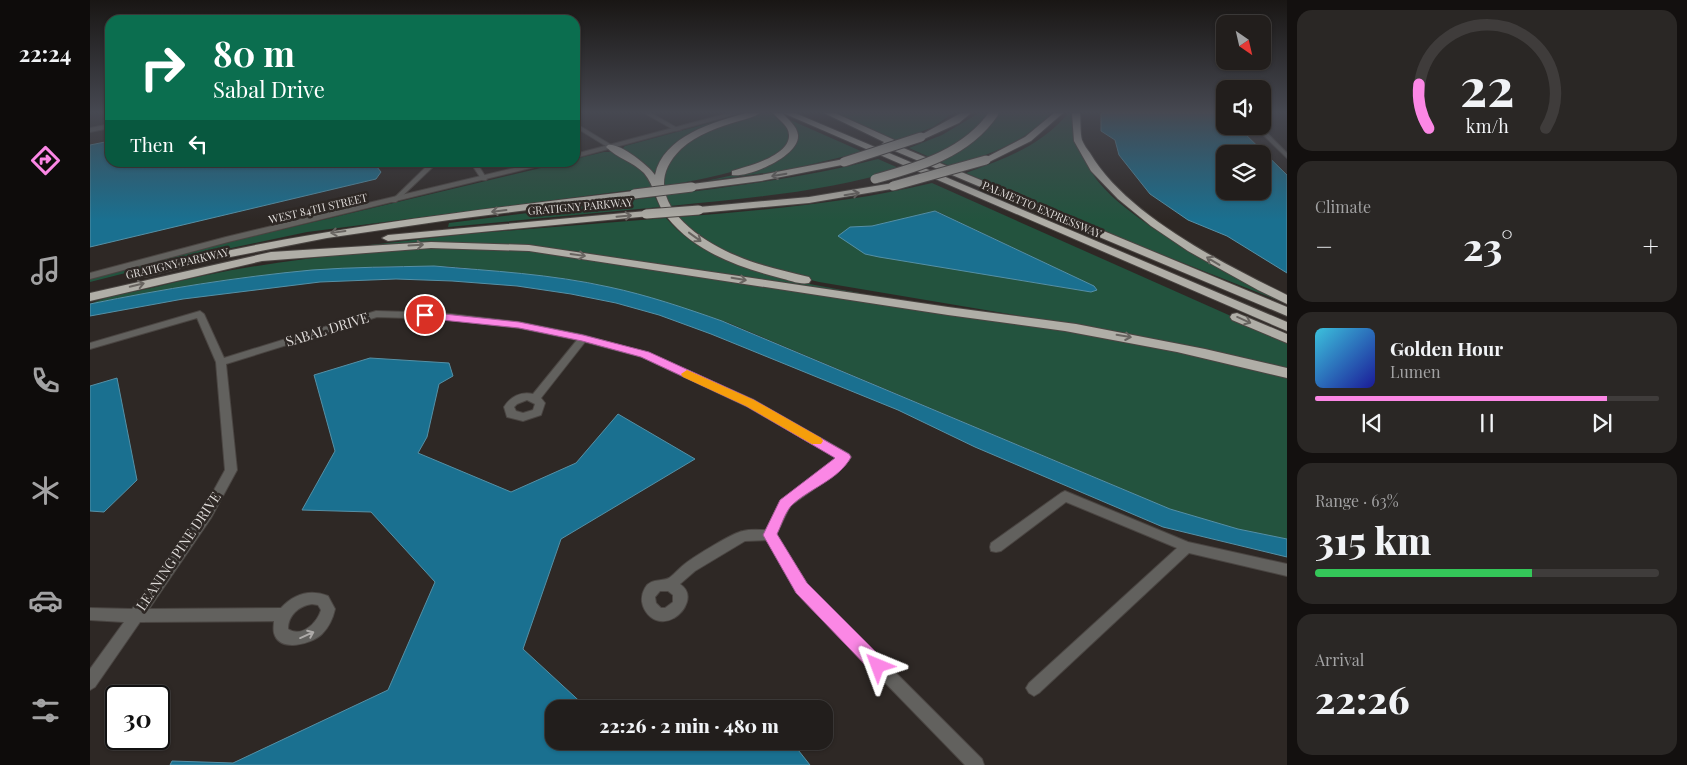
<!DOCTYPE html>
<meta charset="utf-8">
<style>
body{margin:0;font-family:"Playfair Display",serif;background:#2a2725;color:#f1f3f6;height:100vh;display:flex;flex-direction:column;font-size:19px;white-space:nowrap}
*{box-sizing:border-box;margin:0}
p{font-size:16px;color:#a2a2a3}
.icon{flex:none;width:28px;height:28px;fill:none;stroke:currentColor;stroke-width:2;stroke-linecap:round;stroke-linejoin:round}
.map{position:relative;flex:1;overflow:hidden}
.drawer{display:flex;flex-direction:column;gap:10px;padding:10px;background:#13100f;width:400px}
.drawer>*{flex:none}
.hud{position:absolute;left:15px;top:15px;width:475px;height:152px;border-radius:15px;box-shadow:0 1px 4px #0004,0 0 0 1px #3f3c3b;background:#0b6e4f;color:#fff;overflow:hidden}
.needle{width:32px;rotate:146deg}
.buttons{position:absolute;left:1126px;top:15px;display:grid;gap:10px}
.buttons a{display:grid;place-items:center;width:55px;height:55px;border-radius:10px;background:#221e1c;box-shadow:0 1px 4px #0004,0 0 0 1px #3f3c3b;font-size:25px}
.speed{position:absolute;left:15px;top:685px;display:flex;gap:10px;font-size:25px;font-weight:700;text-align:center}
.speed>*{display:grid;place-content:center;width:65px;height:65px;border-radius:50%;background:#221e1c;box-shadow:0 1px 4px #0004,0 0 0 1px #3f3c3b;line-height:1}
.speed .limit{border:2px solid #111;border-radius:8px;background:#fff;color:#111}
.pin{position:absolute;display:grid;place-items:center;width:42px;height:42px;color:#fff;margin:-21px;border:2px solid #fff;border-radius:50%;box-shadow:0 1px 5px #0007}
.me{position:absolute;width:55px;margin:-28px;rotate:316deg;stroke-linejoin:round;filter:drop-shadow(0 0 4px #0008)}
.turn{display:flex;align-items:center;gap:18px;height:105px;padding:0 25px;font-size:22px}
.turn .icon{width:65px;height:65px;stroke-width:2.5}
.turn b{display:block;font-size:35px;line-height:42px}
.then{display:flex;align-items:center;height:48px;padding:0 25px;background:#0003;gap:10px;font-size:19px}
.big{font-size:38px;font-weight:800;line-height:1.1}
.drawer .widget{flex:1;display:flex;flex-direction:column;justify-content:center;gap:8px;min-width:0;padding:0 18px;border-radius:15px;background:#2a2725}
.drawer .dial{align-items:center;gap:0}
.dial svg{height:130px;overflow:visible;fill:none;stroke:#3f3c3b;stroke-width:7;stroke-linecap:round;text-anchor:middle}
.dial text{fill:#f1f3f6;stroke:none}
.song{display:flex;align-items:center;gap:15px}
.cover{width:60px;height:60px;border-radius:8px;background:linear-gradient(135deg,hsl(190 70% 55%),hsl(240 70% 35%))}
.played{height:5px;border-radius:2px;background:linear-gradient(90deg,#fb87e5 85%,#3f3c3b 85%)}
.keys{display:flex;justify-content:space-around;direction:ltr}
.heat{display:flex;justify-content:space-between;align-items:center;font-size:28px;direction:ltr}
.charge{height:8px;border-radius:4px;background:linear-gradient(90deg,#34c759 63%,#3f3c3b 0)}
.trip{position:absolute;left:455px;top:700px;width:288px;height:50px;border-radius:15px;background:#221e1c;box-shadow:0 1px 4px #0004,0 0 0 1px #3f3c3b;font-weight:800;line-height:50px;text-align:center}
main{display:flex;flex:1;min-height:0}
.dock{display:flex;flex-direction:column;width:90px;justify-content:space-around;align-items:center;background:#0e0c0b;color:#a2a2a3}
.dock .icon{width:35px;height:35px}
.dock .current{color:#fb87e5}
.dock b{font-size:22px;color:#f1f3f6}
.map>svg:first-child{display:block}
.green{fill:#23533e;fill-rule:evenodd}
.water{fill:#1a7090;stroke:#5590a6;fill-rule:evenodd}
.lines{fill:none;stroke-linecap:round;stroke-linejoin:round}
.minor-casing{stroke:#4a4542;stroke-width:2}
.tertiary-casing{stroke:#4a4542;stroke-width:2}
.motorway-casing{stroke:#4a4542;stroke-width:2}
.minor{fill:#62615e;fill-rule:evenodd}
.tertiary{fill:#62615e;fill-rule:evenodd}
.motorway{fill:#b0aea7;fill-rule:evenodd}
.motorway-bridge-casing{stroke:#4a4542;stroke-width:11;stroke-linecap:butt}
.motorway-bridge{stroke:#b0aea7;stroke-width:9}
.oneway{stroke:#686460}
.oneway2{stroke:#adaaa8}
.route{fill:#fb87e5;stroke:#a35895}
.slow{fill:#f59e0b}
.labels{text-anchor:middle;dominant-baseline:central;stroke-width:5;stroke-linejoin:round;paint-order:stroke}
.far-street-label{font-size:11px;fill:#dfdbd9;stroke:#2e2825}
.street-label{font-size:14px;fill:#dfdbd9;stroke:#2e2825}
</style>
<main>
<nav class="dock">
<b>22:24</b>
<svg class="icon current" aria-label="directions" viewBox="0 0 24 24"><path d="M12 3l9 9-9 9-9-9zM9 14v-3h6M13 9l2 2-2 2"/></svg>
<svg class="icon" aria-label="music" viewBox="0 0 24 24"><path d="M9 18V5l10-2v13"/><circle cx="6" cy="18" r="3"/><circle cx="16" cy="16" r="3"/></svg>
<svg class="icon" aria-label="phone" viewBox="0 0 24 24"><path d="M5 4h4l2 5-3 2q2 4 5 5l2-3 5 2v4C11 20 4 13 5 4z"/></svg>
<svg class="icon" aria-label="climate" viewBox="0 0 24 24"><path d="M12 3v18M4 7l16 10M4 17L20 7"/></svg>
<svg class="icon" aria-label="car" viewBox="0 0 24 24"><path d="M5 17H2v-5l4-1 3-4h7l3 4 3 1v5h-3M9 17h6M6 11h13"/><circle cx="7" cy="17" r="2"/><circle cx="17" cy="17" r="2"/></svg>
<svg class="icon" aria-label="filters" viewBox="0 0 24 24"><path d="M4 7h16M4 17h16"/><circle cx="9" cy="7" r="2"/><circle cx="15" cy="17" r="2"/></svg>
</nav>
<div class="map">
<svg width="1197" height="765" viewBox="0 0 1197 765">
<rect width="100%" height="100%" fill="#2e2825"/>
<path class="green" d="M657 113 606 133 568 172 563 173 532 149 535 146Z
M671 113H681C754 159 595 182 572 186 573 181 572 174 574 170 586 136 640 122 671 113Z
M743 113H863L843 127 805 142Z
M889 113H961C937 142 896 155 862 167L819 148 852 135Z
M978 113H984C989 131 992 152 1000 169 1024 217 1147 276 1197 304L1030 238 876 173C914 159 953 145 978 113Z
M698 119 773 152 697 170 616 181 648 174 698 153 701 122Z
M514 152H523L553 170 564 187 217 232 99 257 0 282V278L119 247 472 163 485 162V159Z
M788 159 811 169C735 192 659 198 580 206L575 195C647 186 718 177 788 159Z
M842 183 1197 341V371L1050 336 729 282C679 270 625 255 589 217 674 210 759 203 842 183ZM846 211 1004 286 1007 290 1001 292 775 254 760 227 782 226Z
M565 197 570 207 358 227 359 223Z
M576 218C620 270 706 282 770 293L769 296 434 246 270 248 271 246 376 234Z
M334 248 435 250 750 297 1054 343 1197 375V539L1148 529 1080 509 639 323C599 310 560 296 519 287 481 278 441 274 403 271 383 269 362 266 342 266 227 265 113 281 0 304 19 295 45 292 66 287 154 264 243 254 334 248Z"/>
<path class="water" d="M1011 113H1135V126H1147L1197 175V273L1137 236 1098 220 1060 194 1029 155 1025 140 1011 131ZM1135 154H1172V191H1135Z
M20 141V162H283L291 172 286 179 0 247V145Z
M845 211 1004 286 1007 290 1001 292 789 257 775 254 748 236 760 227 782 226Z
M344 266C402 271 461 274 519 287 557 295 595 308 632 321L1080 509 1148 529 1197 539V557L1073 527 885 447 808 410 621 334 569 315 526 303 481 294 427 286 362 281 306 279 230 282 93 299 0 316V304C73 289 147 277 222 270 262 267 303 267 344 266Z
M280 358 359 363 363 376 349 384 337 437 328 453 421 492 486 463 528 414 605 459 471 539 433 649 498 709H464V741H533L539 746 554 741H701L720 765H80L82 761 143 763 298 690 345 582 281 512 212 510 245 451 224 375Z
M27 378 47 480 14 512 0 511V386Z"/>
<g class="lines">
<g class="minor-casing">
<path id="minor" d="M554 113H561L591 130 586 131Z
M485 123 523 146 524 147 519 148 485 127Z
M20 124V128L0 132V128Z
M1164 126H1170L1197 153V158Z
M341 162H348L306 202H302V200Z
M384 162H390V168L397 179 396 180H392L384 168Z
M110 311 114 314 134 358 286 311 352 313 429 322 493 335 558 353 664 400 759 454 761 457 759 460 742 476 700 506 686 535 717 584 892 759 894 765H875L707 592 677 540 655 541 605 571 590 584C605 594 595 612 584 618 564 630 544 606 555 588 561 578 571 582 579 578 585 574 590 567 596 563 605 556 644 532 653 531 660 529 669 530 676 530L691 500 734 470 747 458 656 406 552 357 495 342 451 398 455 403 451 415 433 421 417 417 414 407C420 397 431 391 443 394L487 340 429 328 352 319 287 317 136 364 147 470 121 518 59 609 191 608C204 594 220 589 238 596L245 609C243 618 239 627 232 634 222 644 189 653 184 633 183 629 184 624 184 621L50 622 5 687 0 690V669L34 622 0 620V608L42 609 113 510 135 470 126 362 107 318 0 349V343ZM437 400 445 404 443 410 433 413 426 411 424 407 427 404ZM570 591H578L583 595V602L575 608H571L566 603 565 597ZM222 604 228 605 231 610C227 623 212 638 198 629 198 615 209 606 222 604Z
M975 491 1098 542 1197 564V576L1099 553 949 693 944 696 939 693 936 688 939 683 1087 548 976 502 911 551 906 552 901 551 900 547 901 543 971 493Z"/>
</g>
<g class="tertiary-casing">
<path id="tertiary" d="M639 113H651L485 158V154Z
M449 162H465L138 242 0 279V273L136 237Z"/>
</g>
<g class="motorway-casing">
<path id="motorway" d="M656 113H670C664 117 656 119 649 121 629 127 607 134 591 149 544 195 605 239 647 256 670 266 695 271 719 277L721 280 719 283C710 285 699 280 690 278 648 267 605 252 577 217 566 204 565 186 554 173 543 162 527 158 516 147L518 145C530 143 558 165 565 175 573 136 624 122 656 113Z
M683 113H692C698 119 707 126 708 135 710 156 658 178 642 175V171C656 167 700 156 699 135 699 126 689 120 683 113Z
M693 113H705L1197 322V331Z
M734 113H745L811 143V147L1197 307V316L793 146 792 144 794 142Z
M871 113H881L869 123 834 139 831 140 827 137Z
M964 113H973L941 141 899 162 896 163 891 160 935 137Z
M982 113H990C991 122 990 132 992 140 994 145 997 149 1000 153 1036 215 1134 264 1197 295V304L1168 290 1098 251 1061 226 1028 199 1001 171 984 141Z
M754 159 759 162 757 164 671 181 602 190 597 187 602 184 671 175Z
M803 183 808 186 807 188 719 203 609 213 604 210 609 207 719 197Z
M544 191 548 192V196L359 220 237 238 115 262 55 277 49 273 51 270C213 230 378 211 544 191Z
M556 211 561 214 560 216 298 241 292 238 298 235Z
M341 242 439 245 858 307 986 324 1115 349 1197 368V378L1087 352 975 331 858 315 439 251 341 248 172 261 0 301V293L181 252Z
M1147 313 1197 334V343L1142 320 1140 317 1142 314Z"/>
</g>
<use href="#minor" class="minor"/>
<use href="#tertiary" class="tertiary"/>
<use href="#motorway" class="motorway"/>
<g class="motorway-bridge-casing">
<path id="motorway-bridge" d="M754 162 831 137
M785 179C829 167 877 153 904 113
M803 186 896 160
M544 194 602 187
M556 214 609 210"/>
</g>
<use href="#motorway-bridge" class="motorway-bridge"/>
</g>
<defs><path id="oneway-shaft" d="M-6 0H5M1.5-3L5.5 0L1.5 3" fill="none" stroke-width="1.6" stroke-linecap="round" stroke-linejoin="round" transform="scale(1.25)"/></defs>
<g class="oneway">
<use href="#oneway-shaft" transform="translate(689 175) rotate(170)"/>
<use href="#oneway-shaft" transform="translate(762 194) rotate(-9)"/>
<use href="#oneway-shaft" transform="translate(409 211) rotate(173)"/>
<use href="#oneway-shaft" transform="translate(534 216) rotate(-5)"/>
<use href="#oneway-shaft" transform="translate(248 232) rotate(172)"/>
<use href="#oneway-shaft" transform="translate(605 237) rotate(36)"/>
<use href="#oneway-shaft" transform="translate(326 245) rotate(-3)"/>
<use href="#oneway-shaft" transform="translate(488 255) rotate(8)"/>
<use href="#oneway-shaft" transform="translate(1123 261) rotate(-149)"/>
<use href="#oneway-shaft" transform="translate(649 279) rotate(9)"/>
<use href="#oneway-shaft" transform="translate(47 285) rotate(-14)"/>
<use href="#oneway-shaft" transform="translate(1154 320) rotate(24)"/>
<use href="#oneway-shaft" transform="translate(1034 336) rotate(9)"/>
</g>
<use class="oneway2" href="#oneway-shaft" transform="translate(217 635) rotate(-24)"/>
<linearGradient id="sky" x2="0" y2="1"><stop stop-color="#191614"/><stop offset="0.51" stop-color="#464851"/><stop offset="1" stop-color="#464851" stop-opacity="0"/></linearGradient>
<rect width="1197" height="220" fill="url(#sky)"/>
<path class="route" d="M335 312 429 322 493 335 559 352 664 400 759 454 761 457C749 480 718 489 701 506 695 513 691 526 687 534L717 583 794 660 797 666 794 672 788 674 782 672 706 593 673 535 690 500 745 458 656 406 551 357 492 341 429 328 332 318 330 315Z"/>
<path class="slow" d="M597 370 664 400 731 438 733 441 731 444H722L656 406 593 377 591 374Z"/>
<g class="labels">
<g class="far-street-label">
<text transform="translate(490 206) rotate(-5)">GRATIGNY PARKWAY</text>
<text transform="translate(228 208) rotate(-13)">WEST 84TH STREET</text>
<text transform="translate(952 209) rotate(23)">PALMETTO EXPRESSWAY</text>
<text transform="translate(87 263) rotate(-13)">GRATIGNY PARKWAY</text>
</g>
<g class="street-label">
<text transform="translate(237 329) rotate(-17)">SABAL DRIVE</text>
<text transform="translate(88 551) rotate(-56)">LEANING PINE DRIVE</text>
</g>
</g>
</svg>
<div class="buttons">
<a><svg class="needle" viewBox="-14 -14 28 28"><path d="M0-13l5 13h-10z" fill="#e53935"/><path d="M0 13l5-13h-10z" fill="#a2a2a3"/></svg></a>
<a><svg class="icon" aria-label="sound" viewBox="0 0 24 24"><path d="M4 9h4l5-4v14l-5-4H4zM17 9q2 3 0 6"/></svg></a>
<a><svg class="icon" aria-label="layers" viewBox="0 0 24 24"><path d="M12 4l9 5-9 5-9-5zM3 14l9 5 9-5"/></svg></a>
</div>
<div class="speed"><div class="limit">30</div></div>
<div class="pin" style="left:335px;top:315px;background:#d93025"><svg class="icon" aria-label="arrive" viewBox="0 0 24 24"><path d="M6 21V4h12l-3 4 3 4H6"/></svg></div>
<svg class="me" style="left:788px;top:666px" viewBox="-20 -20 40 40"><path d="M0-17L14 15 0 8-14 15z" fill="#fb87e5" stroke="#fff" stroke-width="4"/></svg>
<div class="trip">22:26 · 2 min · 480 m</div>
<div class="hud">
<div class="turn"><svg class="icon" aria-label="right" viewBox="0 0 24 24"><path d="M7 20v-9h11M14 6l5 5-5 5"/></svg><div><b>80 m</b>Sabal Drive</div></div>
<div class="then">Then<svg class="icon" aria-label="left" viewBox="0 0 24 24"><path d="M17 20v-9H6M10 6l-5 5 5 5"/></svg></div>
</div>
</div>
<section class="drawer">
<div class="widget dial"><svg viewBox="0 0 100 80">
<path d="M14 69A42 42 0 1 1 86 69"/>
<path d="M14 69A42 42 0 0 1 8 42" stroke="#fb87e5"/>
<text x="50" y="56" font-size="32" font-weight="700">22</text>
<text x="50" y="72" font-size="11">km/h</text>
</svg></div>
<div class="widget"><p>Climate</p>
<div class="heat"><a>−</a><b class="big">23°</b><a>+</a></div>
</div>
<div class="widget">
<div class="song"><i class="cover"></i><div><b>Golden Hour</b><p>Lumen</p></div></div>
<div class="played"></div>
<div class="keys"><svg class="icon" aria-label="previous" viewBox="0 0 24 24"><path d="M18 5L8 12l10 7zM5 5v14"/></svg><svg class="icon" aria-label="pause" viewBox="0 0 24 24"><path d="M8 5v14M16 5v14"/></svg><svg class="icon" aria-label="next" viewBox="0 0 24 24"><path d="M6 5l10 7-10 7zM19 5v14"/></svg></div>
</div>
<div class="widget"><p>Range · 63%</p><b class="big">315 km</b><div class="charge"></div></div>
<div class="widget"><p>Arrival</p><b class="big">22:26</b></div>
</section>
</main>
